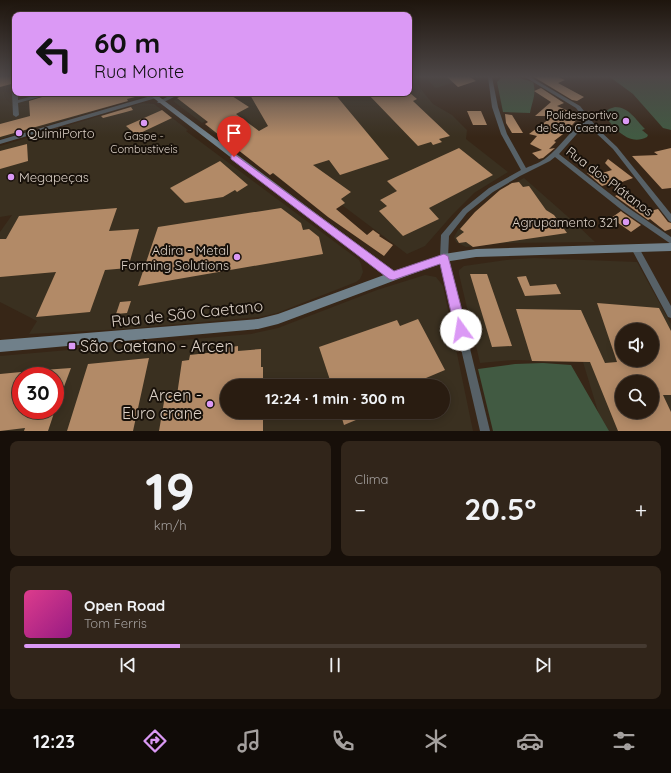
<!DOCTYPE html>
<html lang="pt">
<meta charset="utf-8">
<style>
body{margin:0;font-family:Quicksand,sans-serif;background:#31251a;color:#f1f3f6;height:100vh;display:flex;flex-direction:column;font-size:15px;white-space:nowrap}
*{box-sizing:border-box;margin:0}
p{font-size:13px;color:#a5a19f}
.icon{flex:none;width:22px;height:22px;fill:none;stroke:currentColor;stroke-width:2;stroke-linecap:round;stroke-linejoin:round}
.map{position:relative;height:431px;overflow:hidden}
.panel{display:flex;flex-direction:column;gap:10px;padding:10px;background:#170f09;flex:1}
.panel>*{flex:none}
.guide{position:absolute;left:12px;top:12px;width:400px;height:84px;border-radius:8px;box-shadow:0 2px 10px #0003,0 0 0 1px #453a31;background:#db99f5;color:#111;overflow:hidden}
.buttons{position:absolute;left:615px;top:323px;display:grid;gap:8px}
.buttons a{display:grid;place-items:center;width:44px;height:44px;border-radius:50%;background:#291c11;box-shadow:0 2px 10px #0003,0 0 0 1px #453a31;font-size:20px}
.speed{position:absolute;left:12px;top:367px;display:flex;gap:8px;font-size:20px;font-weight:700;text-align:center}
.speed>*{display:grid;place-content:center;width:52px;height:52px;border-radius:50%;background:#291c11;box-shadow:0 2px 10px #0003,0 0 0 1px #453a31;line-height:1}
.speed .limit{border:6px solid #d22;background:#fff;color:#111}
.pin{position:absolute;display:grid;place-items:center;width:34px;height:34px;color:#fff;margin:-41px -17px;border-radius:50% 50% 50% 0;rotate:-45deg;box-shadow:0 0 4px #0007}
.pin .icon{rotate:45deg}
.me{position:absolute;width:44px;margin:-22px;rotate:347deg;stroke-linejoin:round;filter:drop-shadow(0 0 3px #0008)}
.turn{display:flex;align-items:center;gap:14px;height:84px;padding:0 16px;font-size:18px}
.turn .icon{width:52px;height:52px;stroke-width:2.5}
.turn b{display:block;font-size:28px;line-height:34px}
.big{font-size:30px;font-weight:800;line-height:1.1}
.panel .card{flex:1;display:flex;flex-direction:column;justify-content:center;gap:6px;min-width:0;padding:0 14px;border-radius:8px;background:#31251a}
.panel .dial{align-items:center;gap:0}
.dial b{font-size:52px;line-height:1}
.song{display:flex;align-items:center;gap:12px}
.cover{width:48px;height:48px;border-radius:6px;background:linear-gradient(135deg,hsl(330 70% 55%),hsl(310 70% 35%))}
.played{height:4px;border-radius:2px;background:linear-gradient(90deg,#db99f5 25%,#453a31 25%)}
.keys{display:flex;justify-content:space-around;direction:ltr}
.heat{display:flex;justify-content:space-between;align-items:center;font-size:22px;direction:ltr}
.panel .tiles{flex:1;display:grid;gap:10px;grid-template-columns:1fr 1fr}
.card:last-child{grid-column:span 2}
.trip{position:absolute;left:220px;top:379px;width:230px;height:40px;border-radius:20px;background:#291c11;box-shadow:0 2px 10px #0003,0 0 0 1px #453a31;font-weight:800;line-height:40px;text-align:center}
.tab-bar{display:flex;height:64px;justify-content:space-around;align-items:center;background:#100b07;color:#a5a19f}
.tab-bar .icon{width:28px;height:28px}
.tab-bar .selected{color:#db99f5}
.tab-bar b{font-size:18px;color:#f1f3f6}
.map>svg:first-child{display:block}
.industrial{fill:#3a3020;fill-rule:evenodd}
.green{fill:#415a42}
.building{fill:#b28a67;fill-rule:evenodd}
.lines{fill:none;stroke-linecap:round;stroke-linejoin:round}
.street{fill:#576167;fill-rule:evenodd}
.secondary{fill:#70808a;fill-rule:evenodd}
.route{fill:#db99f5;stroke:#8e639f}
.poi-dot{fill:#db99f5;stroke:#18110a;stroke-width:1.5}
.labels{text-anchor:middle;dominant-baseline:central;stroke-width:4;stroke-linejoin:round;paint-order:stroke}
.far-poi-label{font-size:11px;fill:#dcd1c7;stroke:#18110a;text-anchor:end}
.poi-label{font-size:13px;fill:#dcd1c7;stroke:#18110a;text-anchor:start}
.street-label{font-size:13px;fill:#dcd1c7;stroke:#18110a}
.near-street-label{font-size:16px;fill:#dcd1c7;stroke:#18110a}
.near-poi-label{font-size:16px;fill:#dcd1c7;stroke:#18110a;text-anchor:start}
</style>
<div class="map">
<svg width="671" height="431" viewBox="0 0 671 431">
<rect width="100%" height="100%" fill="#372617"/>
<path class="industrial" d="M0 77H15V93H144L139 98 0 139Z
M409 77H414L420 88 433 104 452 115 467 130 466 139 508 172 474 193 453 214 425 246 407 254 338 202 326 211 208 129 245 109 237 105 202 123 173 101 187 93H409Z
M426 77H472L436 88 434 87Z
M143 103 154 104 188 130 186 131 359 260 361 264 363 272 360 279 356 282 277 313 260 317 124 329 29 334 37 321 0 302V232L12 215 0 217V146Z
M524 178 575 223 595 242 505 243 466 247 456 242 454 237 458 230 480 208 503 189Z
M534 258 637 262 671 324V431H604L583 362 514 360 480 363 459 274V270L464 266 506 260ZM622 330H652V360H622ZM622 382H652V412H622Z
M425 275 436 277 443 286 473 431H0V356L251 334 278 328 377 290ZM21 376H55V410H21ZM227 386H443V412H227Z"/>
<path class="green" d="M506 77 520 78 533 82C537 93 532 102 530 113L503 112 497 82 501 78Z
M610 77H671V130L663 128 633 94Z
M615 107C629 107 636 120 645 129L642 130 648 135 647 137C628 147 614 127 603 114L609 109Z
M543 363 571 365 609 431H493L478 369 515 364Z"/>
<path class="building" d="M0 77H15V83L0 87Z
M447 77H470L476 81 458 87Z
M534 77H558L565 80 558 83 584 97 577 101 572 100Z
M541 88 564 103 557 106 580 116 567 131 554 141 556 142 549 149 555 148 543 158 539 159 532 153 542 150 530 144 537 136 529 134 553 116H535L551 102 534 91Z
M55 93H143V95L127 99 128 101 0 137V124L30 116 29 101Z
M189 93H225L230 97 232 96 249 107 236 114 259 131 268 126 249 93H334L389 159 340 175 329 160 313 165 351 192 341 199 345 203 336 209 367 235 373 230 380 235 379 236 393 245 384 256 328 217 273 173 270 175 205 124 208 122 177 98Z
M367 93H410L417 99 413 101 450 136 439 139 442 142 433 145 431 142 418 146Z
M131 107 133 110 126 112 103 118 101 116Z
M162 110 172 118 136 135 126 126Z
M467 111H481L487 125H473Z
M505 114 512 115 523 133H512L506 123Z
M27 144 28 161 0 169V151Z
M459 148 493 175 429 208 439 219 403 236 379 211 387 206 380 200 397 191 387 181Z
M671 148V188L662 189 632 156 658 155 654 152Z
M608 159 633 178 622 182 620 180 602 186 587 173 595 170 599 174 612 170 605 163Z
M220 161 248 185 237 192 235 190 223 197 185 203 170 188Z
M519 182 523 187 529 186 546 210 554 215 567 233 473 247 466 242 459 243 456 238 464 232 460 229 475 212 500 190 512 183Z
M621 193 646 212 658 209 668 222 671 223V229L665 231 650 219 648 220 615 196Z
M117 208 109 231 139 229 128 268 105 270 90 312 36 317 56 272 0 277V239H6L19 216Z
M281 208 301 223 303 230 309 229 319 237 323 254 138 286 158 227Z
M621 211 622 212 641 225 631 232 611 218Z
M470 274H487L512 346 492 347Z
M526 276 530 286 556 284 561 294 525 296 517 277Z
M131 301 127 313 116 314 120 302Z
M597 303 659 308 671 331V395H663L671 412V431H618L590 362 532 361 516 309 581 310 605 363 617 362ZM622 330H652V360H622ZM622 382H652V412H622Z
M418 319 445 370 426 378 430 386H332L319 347 397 320 400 326Z
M238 346V351L261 349V367H263V386H227V412H263V431H159L165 396 177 395 182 361 189 360 190 355 224 351 225 348Z
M149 358 133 431H67L88 364Z
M71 368 56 408H55V376H29V371Z
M21 372V410H55L48 431H24L25 428 0 431V374Z
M340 412H375L344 425Z"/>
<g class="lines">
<path class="street" d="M488 77H492L498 107 507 134 526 168C533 165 541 162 546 158 561 147 570 129 586 121L576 108 525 77H530L580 106 599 130 617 147 671 214V222L669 221 613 149 595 132 589 124 583 127 559 154 627 207 671 237V244L623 211 555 157 550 161 520 176 493 192 467 213 449 236 448 258 490 431H480L440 258 441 235 463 209 489 188 521 170 501 134 492 107Z
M15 91V93H18V100L45 93H54L18 103 19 115 16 117 13 115 12 93Z
M175 93H182L162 103H158L157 102Z
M154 95 156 96V98L0 144V140Z
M635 245 638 246 671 306V318L668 317 631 248 632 246Z"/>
<path class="secondary" d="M147 93H154L395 272 444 254 476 249 671 243V251L476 257 444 262 278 324 258 329 0 352V340L258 319 278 314 384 275Z"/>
</g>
<linearGradient id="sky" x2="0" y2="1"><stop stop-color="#1e150d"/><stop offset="0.56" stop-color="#4d4747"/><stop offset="1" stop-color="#4d4747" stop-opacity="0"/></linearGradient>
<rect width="671" height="137" fill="url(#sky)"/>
<path class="route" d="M234 154 394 271 444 254 448 256 467 330 465 334 461 336 457 334 455 330 440 264 393 280 389 279 231 159V155Z"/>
<g class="poi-dot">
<circle cx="626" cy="121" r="4"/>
<circle cx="144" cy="123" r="4"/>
<circle cx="19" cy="133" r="4"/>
<circle cx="11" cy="177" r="4"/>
<circle cx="626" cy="222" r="4"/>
<circle cx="237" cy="257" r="4"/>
<rect x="68" y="342" width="8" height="8" rx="2"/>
<circle cx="210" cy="404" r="4"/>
</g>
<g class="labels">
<g class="far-poi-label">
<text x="618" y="115">Polidesportivo<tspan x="618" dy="13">de São Caetano</tspan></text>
<text x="144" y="136" text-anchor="middle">Gaspe -<tspan x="144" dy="13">Combustiveis</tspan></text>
</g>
<g class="poi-label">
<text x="27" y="133">QuimiPorto</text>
<text x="19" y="177">Megapeças</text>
<text x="618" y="222" text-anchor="end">Agrupamento 321</text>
<text x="229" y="250" text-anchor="end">Adira - Metal<tspan x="229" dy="15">Forming Solutions</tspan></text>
</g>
<g class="street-label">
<text transform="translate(610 181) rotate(37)">Rua dos Plátanos</text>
</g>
<g class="near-street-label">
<text transform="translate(187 313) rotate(-6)">Rua de São Caetano</text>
</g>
<g class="near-poi-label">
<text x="80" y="346">São Caetano - Arcen</text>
<text x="202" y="395" text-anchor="end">Arcen -<tspan x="202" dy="18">Euro crane</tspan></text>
</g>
</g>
</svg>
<div class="buttons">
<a><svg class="icon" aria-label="sound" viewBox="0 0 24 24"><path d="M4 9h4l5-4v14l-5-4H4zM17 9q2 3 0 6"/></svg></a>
<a><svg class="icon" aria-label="search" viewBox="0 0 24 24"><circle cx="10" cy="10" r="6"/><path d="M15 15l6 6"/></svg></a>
</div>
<div class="speed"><div class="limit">30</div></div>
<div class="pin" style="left:234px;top:157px;background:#d93025"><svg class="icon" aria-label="arrive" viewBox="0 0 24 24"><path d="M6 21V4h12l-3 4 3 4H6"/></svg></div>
<svg class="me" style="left:461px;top:330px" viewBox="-20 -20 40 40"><circle r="19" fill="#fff"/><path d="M0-13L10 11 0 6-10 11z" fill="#db99f5"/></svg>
<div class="trip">12:24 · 1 min · 300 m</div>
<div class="guide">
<div class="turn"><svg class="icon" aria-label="left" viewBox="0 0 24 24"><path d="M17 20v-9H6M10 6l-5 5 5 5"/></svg><div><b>60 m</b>Rua Monte</div></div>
</div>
</div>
<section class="panel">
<div class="tiles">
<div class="card dial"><b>19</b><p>km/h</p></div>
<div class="card"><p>Clima</p>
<div class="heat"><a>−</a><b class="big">20.5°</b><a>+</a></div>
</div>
<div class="card">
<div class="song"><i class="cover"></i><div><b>Open Road</b><p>Tom Ferris</p></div></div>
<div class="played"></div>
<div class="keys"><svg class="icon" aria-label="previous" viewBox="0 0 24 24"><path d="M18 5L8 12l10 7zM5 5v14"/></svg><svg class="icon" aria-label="pause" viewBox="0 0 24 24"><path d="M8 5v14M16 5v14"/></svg><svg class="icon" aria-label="next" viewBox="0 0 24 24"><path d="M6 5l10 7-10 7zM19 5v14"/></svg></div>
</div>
</div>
</section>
<nav class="tab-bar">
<b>12:23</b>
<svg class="icon selected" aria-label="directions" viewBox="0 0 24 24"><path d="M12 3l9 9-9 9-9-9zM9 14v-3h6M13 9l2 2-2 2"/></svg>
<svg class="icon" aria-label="music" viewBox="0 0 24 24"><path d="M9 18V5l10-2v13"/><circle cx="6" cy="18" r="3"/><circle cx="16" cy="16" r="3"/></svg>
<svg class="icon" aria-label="phone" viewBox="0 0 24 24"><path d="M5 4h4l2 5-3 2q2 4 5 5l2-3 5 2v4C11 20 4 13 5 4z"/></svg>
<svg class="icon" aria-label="climate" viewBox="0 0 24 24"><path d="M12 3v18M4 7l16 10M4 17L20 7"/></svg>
<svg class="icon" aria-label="car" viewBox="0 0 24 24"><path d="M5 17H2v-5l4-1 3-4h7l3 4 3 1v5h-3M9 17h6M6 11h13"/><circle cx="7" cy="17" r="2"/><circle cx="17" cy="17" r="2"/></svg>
<svg class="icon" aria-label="filters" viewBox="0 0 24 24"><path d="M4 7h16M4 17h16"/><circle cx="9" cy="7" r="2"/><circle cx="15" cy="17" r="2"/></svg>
</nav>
